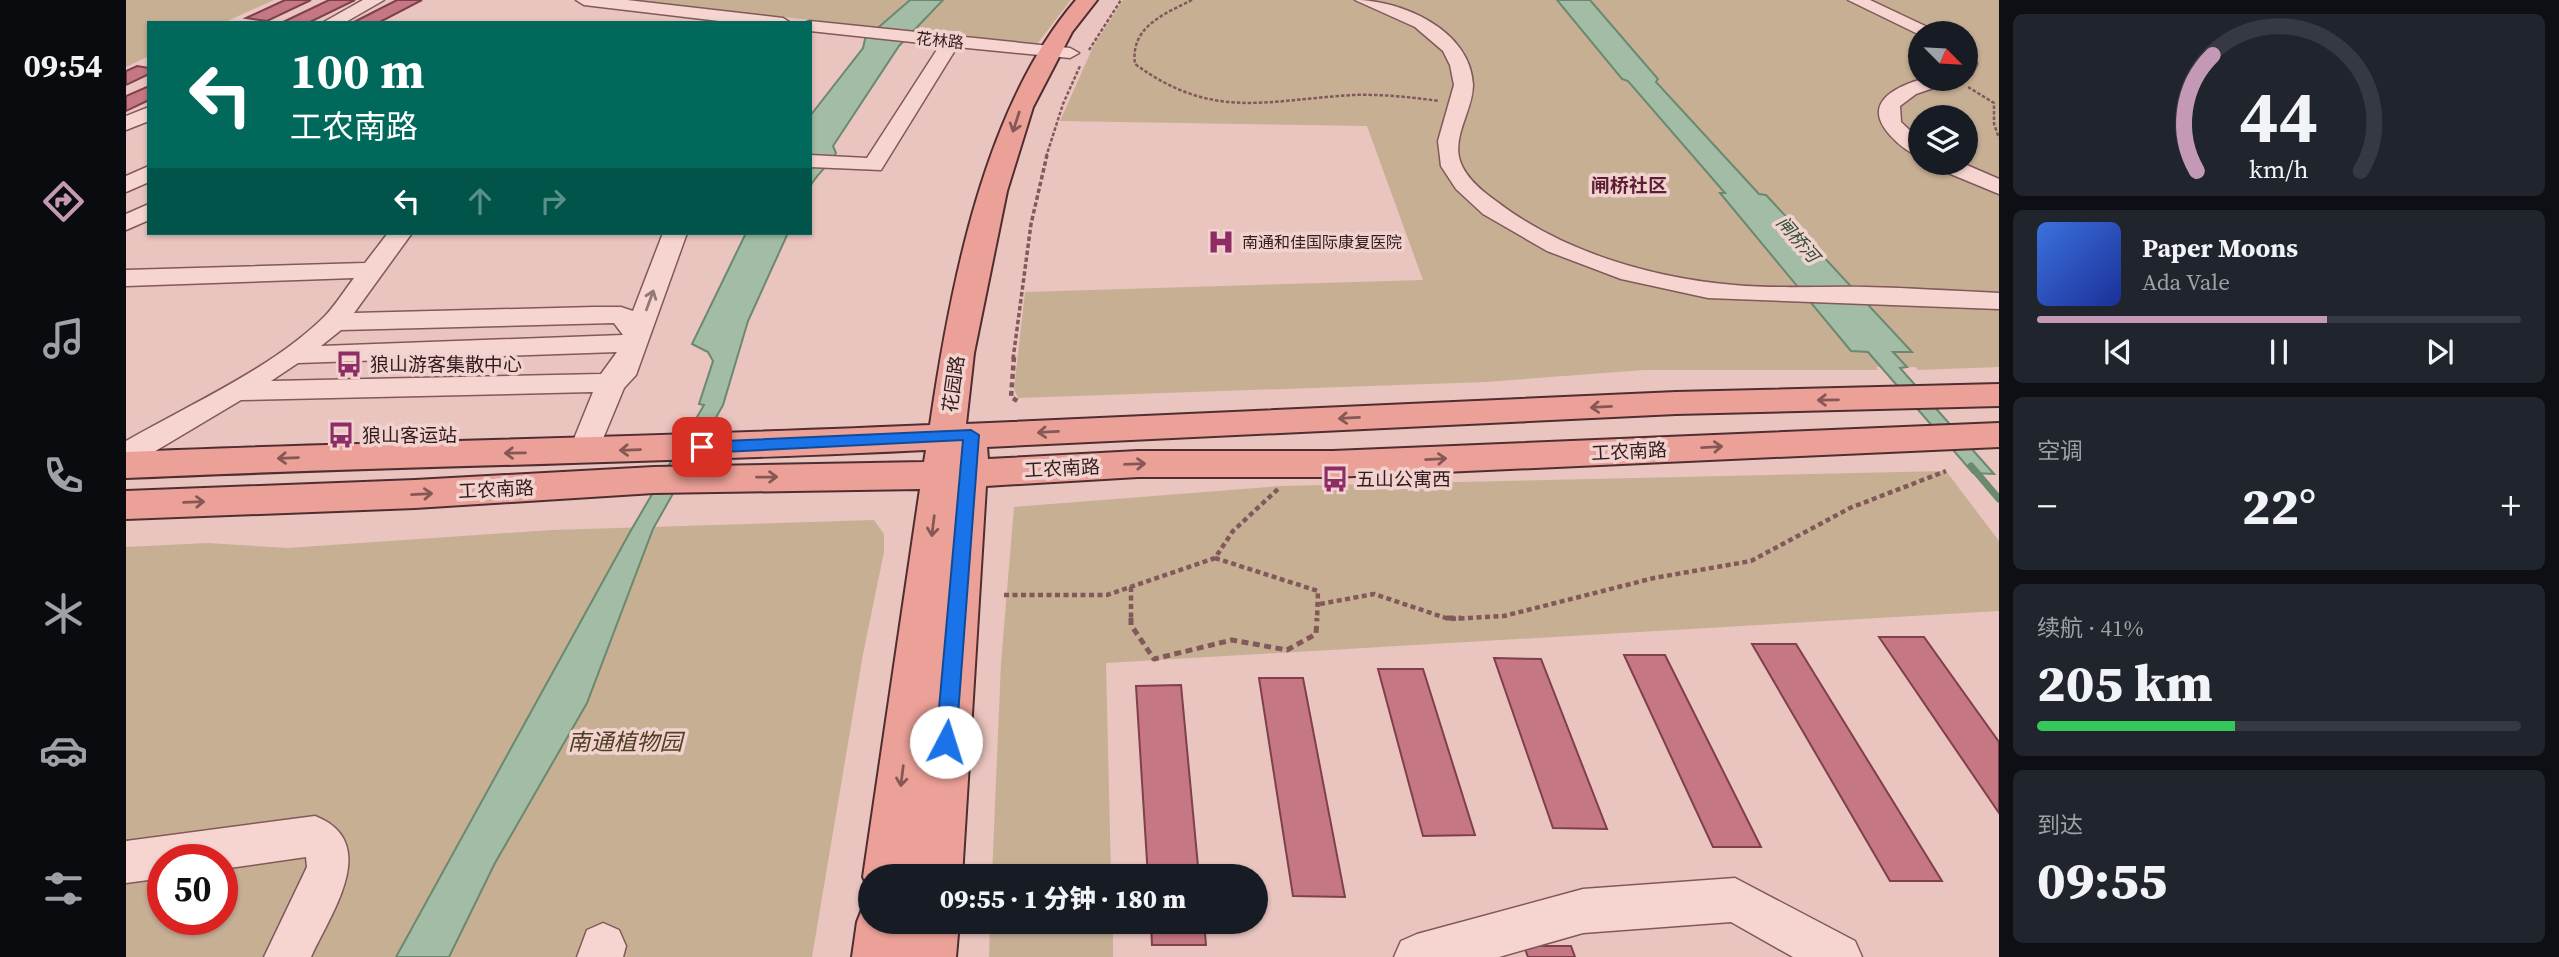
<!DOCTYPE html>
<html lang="zh">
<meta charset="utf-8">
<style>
body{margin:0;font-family:"Source Serif 4","Noto Sans SC",serif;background:#20242c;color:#f1f3f6;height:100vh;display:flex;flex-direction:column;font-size:26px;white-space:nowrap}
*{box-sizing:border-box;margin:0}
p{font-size:23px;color:#9ea1a6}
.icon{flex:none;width:38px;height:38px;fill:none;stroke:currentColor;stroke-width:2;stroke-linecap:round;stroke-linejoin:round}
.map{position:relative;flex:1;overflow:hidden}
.side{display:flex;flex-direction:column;gap:14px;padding:14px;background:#0d0f14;width:560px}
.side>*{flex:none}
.banner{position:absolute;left:21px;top:21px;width:665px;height:214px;border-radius:0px;box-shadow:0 2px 5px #0004;background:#00695c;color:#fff;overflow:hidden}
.needle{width:46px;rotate:114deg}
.tools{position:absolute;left:1782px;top:21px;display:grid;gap:14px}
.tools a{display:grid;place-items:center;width:70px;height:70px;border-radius:50%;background:#171b24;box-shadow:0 2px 5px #0004;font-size:35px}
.speed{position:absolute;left:21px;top:844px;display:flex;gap:14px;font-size:35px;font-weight:700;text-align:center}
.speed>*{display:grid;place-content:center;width:91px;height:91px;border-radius:50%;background:#171b24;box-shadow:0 2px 5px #0004;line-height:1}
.speed .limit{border:10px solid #d22;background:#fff;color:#111}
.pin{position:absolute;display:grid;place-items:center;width:60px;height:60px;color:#fff;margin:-30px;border-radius:14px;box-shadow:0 4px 10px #0006}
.me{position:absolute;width:77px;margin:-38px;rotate:5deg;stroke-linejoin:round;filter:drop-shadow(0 0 5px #0008)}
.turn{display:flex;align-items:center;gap:24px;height:147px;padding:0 28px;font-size:32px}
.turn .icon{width:91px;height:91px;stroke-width:2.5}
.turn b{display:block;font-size:49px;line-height:60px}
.lanes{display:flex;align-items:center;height:66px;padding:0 28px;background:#0003;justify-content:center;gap:35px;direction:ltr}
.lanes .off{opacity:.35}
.big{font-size:52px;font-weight:800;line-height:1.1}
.side .card{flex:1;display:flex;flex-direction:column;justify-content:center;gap:10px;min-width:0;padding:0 24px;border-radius:10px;background:#20242c}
.side .dial{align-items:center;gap:0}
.dial svg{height:182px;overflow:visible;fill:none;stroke:#363941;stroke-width:7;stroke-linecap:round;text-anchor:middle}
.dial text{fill:#f1f3f6;stroke:none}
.song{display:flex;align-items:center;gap:21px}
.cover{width:84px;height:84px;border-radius:10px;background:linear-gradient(135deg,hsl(220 70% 55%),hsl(230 70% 35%))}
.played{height:7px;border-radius:4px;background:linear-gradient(90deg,#c499b5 60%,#363941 60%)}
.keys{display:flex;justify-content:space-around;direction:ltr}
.heat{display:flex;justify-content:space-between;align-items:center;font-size:38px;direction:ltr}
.charge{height:10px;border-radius:5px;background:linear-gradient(90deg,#34c759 41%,#363941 0)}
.trip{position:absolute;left:732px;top:864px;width:410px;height:70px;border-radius:35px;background:#171b24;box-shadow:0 2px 5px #0004;font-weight:800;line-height:70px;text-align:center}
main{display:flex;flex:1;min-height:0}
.menu{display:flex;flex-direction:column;width:126px;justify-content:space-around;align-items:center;background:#090b0e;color:#9ea1a6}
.menu .icon{width:49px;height:49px}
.menu .selected{color:#c499b5}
.menu b{font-size:32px;color:#f1f3f6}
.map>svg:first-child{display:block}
.green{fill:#c7af94;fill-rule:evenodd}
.water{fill:#a2bca5;stroke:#6a896f;stroke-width:2}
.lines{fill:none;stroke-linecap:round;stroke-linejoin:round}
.stream{stroke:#6a896f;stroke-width:7}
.building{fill:#c67784;stroke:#7f404c;stroke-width:2}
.minor-casing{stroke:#82585a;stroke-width:3}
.major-casing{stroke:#4f2d31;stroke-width:4}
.path-far3{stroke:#82585a;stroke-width:2.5;stroke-dasharray:3.5 2;stroke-linecap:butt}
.path-far2{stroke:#82585a;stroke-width:3.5;stroke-dasharray:4.5 2.5;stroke-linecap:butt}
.path-far1{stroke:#82585a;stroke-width:4.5;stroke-dasharray:5 3.5;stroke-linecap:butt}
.path{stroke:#82585a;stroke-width:5;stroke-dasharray:7 4.5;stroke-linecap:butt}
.minor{fill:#f6d5d1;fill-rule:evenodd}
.major{fill:#eca198;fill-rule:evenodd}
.oneway{stroke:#865855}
.oneway2{stroke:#947878}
.route{fill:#1a73e8;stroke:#114b97;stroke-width:2}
.labels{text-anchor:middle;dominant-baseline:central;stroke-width:7;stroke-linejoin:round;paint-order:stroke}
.far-street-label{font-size:16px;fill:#321c1e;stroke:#f2d2ce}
.far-poi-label{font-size:16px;fill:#321c1e;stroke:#f2d2ce;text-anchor:start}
.far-water-label{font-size:18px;font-style:italic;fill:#2c5139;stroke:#f2d2ce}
.far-quarter-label{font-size:19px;font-weight:bold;fill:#5c1e35;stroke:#f2d2ce}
.poi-label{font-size:19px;fill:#321c1e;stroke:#f2d2ce;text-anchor:start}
.street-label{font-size:19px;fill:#321c1e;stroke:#f2d2ce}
.near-park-label{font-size:23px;font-style:italic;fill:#4d4024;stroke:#f2d2ce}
</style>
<main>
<nav class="menu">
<b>09:54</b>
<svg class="icon selected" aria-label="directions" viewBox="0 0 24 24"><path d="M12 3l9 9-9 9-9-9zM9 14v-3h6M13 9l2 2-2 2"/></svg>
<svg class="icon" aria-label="music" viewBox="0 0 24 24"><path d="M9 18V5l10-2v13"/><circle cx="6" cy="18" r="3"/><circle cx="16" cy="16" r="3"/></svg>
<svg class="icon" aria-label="phone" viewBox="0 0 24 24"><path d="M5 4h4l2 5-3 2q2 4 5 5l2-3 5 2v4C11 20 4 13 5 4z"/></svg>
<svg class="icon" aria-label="climate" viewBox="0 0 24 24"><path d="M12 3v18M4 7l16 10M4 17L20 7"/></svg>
<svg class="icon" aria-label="car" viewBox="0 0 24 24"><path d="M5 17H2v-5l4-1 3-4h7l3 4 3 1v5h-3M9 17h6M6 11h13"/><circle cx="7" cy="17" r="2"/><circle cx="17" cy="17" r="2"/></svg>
<svg class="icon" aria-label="filters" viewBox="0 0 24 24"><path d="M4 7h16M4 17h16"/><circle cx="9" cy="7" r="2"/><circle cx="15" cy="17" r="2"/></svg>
</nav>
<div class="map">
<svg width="1873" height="957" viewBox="0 0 1873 957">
<rect width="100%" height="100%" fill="#eac4bf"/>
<path class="green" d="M0 0H148L97 23H23V56L0 67Z
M498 0H945L911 44Z
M997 0H1873V367L1792 370 1789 367H1750L1752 370H1518L1360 382 892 398 888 389 899 292 1297 280 1241 126 934 121 967 47ZM1794 33H1839V79H1794ZM1794 117H1839V163H1794Z
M1820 471 1873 541V611L980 663 985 877H866L875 663 888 507 1155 486Z
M748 520 758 534V552L737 654 686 957H0V547L81 543 161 548 426 530ZM37 859H96V919H37Z
M864 922H987V957H863Z"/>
<path class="water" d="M784 0H817L773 46 707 146 710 153C702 167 690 174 684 187V116L737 48 739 39Z
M1431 0H1464L1532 79 1530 82 1633 194 1640 195 1786 352H1767L1781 367 1774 368 1868 474 1847 473 1742 352 1725 351 1594 193H1599L1502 81 1496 79Z
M620 233H662L622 321 597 405 527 529 461 703 369 863 323 957H270L504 532 578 405 573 404 587 361 582 352 566 344Z"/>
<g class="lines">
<path class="stream" d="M1845 466 1873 499"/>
</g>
<path class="building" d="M159 0H185L141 21 120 18Z
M203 0H229L182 23H155Z
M271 0H296L252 23H226Z
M11 66 23 68V74L0 85V71Z
M23 86V100L0 111V96Z
M1753 637H1798L1873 742V813Z
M1626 644H1670L1816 881H1764Z
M1498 655H1539L1635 847H1587Z
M1368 658 1415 659 1481 829 1427 828Z
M1252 669H1297L1349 835 1297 836Z
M1133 678H1177L1219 897 1167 896Z
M1055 685 1073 877H1022L1010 686Z
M1025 922H1078L1080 945H1026Z
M1398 946H1445L1449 957H1402Z"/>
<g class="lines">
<g class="minor-casing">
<path id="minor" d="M237 0H258L218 23H196Z
M450 0H501L657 18 665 23H610L458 5Z
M1229 0C1275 0 1345 30 1347 85 1347 109 1328 133 1333 157 1337 176 1356 191 1370 201 1436 252 1526 278 1608 285 1652 289 1696 286 1740 287 1785 288 1829 291 1873 293V309L1582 298 1495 279 1421 251 1357 214 1330 189 1315 166 1312 141 1328 85 1324 65 1317 51 1289 27Z
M1722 0H1744L1814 33 1794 35Z
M684 21 944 48 953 53 944 58 831 47 755 170 684 167V155L741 158 814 45 684 31V23H678Z
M1839 53 1846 54 1851 64 1846 74 1839 76Z
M1796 79H1825L1822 83 1790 94 1774 106 1775 122 1794 140V156C1782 153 1771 143 1763 134 1736 103 1769 87 1796 79Z
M23 107V121L0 130V116Z
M1807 163H1836L1873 179V194L1810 168Z
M23 166V182L0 192V176Z
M23 204V220L0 230V214Z
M262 233H286L228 313 468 307H495L507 311 537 233H561L510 375 498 388 469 458 458 461 447 458 443 451 467 392 115 400 11 462 0 465V441C64 404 145 369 198 317 209 306 218 291 228 278L0 286V270L239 263ZM488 323 497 335 195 346 215 330ZM491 352 475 374 145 381 172 363Z
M189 816C256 842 205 913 185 957H138L181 867 180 857 96 869V859H37V878L0 883V841Z
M1609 878 1729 941 1736 957H1667L1605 922 1457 933 1373 957H1268L1275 941 1291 934 1457 889Z
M477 923 493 930 500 946 497 957H451L461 930Z"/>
</g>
<g class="major-casing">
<path id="major" d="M950 0H971L946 32 907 107 881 191 848 353 840 424 1550 392 1873 384V406L1550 414 861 447 862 459 1012 451H1207L1873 423V447L1207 477H1012L860 486 836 877H744V892L737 877 794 489 528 493 289 508 0 519V491L289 480 528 467 798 462 800 450C533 463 267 466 0 478V452C268 441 536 437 804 425 824 288 858 107 950 0Z
M744 901V922H833L830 957H726L731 922 739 902Z"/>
</g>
<path class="path-far3" d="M1066 0C1038 14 1004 27 1009 64 1087 121 1139 100 1227 95 1255 94 1284 97 1313 101
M963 50 995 0
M1842 87 1868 103V124L1873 138
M920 157 937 104 954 66"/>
<path class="path-far2" d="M887 359 905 224 921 155"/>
<path class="path-far1" d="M888 357 885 397 893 402
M1089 558 1192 591 1191 620
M1005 587V620
M878 595H981L1089 558 1107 531 1152 489
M1194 604 1248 594 1323 619 1378 616 1528 578 1625 561 1724 508 1820 471"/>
<path class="path" d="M1005 618V625L1028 659 1106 640 1161 650 1190 634 1191 618
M1321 618H1335"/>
<use href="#minor" class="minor"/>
<use href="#major" class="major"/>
</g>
<defs><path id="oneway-shaft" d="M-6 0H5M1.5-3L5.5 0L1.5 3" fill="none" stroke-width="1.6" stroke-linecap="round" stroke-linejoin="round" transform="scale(1.75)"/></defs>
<g class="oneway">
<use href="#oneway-shaft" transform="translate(890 122) rotate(108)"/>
<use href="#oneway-shaft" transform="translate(1702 400) rotate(179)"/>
<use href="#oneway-shaft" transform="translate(1475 407) rotate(177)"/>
<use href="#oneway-shaft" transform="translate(1223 418) rotate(177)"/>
<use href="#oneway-shaft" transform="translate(922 432) rotate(177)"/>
<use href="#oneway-shaft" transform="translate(1586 447) rotate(-3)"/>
<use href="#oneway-shaft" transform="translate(504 450) rotate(178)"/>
<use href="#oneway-shaft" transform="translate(389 453) rotate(179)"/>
<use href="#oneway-shaft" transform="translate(162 458) rotate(178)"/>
<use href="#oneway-shaft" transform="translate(1310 459) rotate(-3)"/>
<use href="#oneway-shaft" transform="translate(1009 464) rotate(-2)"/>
<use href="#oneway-shaft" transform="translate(641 477) rotate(-1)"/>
<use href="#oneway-shaft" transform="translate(296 494) rotate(-3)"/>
<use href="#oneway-shaft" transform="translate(68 502) rotate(-2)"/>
<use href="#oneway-shaft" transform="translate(807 526) rotate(97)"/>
<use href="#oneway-shaft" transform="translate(776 776) rotate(97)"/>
</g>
<use class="oneway2" href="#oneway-shaft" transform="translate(524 300) rotate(-70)"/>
<path class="route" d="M845 430 853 435 830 742 827 748 820 751 813 748 810 742 837 440 576 453 568 447 576 442Z"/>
<defs>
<g id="hospital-bare" transform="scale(2.1)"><path d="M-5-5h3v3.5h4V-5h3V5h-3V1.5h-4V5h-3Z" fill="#8d2c65" stroke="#f2d2ce" stroke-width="2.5" paint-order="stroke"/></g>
<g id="bus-bare" transform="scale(2.1)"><path d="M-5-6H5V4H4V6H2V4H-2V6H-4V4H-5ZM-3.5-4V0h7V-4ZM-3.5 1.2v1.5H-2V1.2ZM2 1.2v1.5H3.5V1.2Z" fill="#8d2c65" stroke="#f2d2ce" stroke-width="2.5" paint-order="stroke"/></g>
</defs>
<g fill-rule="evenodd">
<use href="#hospital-bare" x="1095" y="242"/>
<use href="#bus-bare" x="223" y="364"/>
<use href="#bus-bare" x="215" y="435"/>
<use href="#bus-bare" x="1209" y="479"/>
</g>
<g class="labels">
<g class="far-street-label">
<text transform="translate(814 40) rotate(6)">花林路</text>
</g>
<g class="far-poi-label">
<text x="1116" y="242">南通和佳国际康复医院</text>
</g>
<g class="far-water-label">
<text transform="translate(1672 239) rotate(49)">闸桥河</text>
</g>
<g class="far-quarter-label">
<text x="1503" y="185">闸桥社区</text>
</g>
<g class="poi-label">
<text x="244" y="364">狼山游客集散中心</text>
<text x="236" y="435">狼山客运站</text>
<text x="1230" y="479">五山公寓西</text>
</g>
<g class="street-label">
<text transform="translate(827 384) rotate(-82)">花园路</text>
<text transform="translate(1503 451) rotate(-3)">工农南路</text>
<text transform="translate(936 468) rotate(-3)">工农南路</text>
<text transform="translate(370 489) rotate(-3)">工农南路</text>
</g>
<g class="near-park-label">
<text x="499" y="742">南通植物园</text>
</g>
</g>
</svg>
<div class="tools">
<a><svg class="needle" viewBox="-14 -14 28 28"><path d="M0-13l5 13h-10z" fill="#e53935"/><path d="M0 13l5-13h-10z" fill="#9ea1a6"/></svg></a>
<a><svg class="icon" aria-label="layers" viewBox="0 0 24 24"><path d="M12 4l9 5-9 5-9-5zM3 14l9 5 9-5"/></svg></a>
</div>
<div class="speed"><div class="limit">50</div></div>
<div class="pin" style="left:576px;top:447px;background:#d93025"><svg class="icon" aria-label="arrive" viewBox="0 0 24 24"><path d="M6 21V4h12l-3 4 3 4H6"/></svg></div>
<svg class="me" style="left:820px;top:742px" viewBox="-20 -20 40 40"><circle r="19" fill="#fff"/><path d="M0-13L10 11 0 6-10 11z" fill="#1a73e8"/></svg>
<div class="trip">09:55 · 1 分钟 · 180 m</div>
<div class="banner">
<div class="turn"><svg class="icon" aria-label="left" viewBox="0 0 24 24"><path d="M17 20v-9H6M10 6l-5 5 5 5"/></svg><div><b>100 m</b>工农南路</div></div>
<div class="lanes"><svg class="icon" aria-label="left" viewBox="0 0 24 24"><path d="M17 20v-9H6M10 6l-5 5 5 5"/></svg><svg class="icon off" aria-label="ahead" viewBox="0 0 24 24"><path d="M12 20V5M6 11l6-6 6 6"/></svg><svg class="icon off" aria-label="right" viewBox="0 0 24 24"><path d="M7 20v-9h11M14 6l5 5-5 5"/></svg></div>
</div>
</div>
<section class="side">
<div class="card dial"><svg viewBox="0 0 100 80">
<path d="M14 69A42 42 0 1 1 86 69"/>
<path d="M14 69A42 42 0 0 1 21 18" stroke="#c499b5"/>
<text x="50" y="56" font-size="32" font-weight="700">44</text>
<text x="50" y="72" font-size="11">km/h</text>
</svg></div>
<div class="card">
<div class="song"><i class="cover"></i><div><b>Paper Moons</b><p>Ada Vale</p></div></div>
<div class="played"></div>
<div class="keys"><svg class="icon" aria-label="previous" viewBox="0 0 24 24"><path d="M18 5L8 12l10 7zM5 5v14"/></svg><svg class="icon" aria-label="pause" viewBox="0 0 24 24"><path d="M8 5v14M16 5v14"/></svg><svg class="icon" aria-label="next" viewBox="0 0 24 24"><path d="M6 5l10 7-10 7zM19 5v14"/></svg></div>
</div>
<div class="card"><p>空调</p>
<div class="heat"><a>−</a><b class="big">22°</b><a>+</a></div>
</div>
<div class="card"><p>续航 · 41%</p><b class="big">205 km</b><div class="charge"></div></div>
<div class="card"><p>到达</p><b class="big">09:55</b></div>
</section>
</main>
